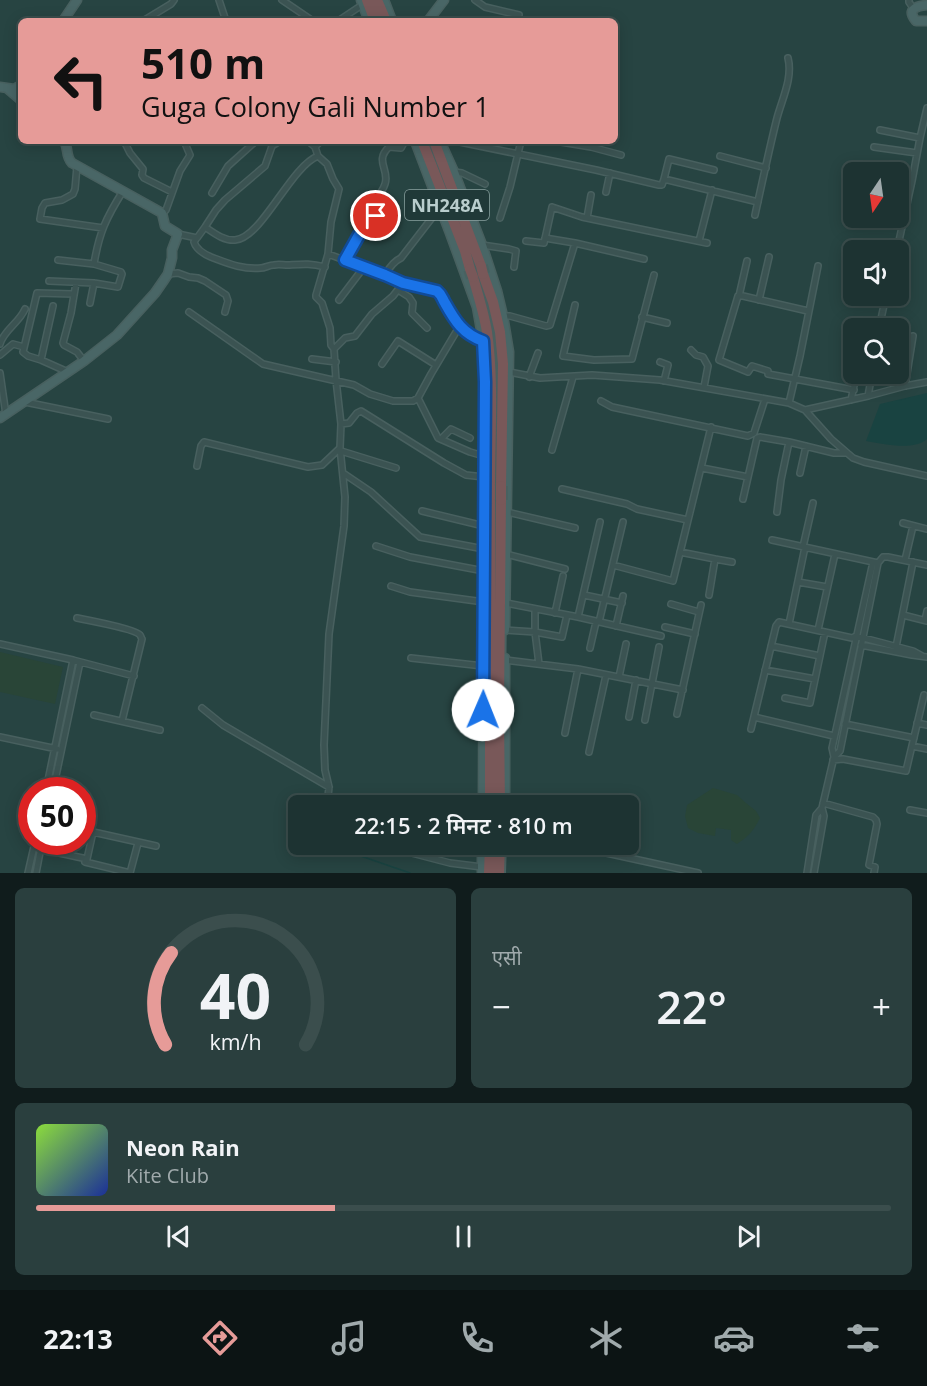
<!DOCTYPE html>
<html lang="hi">
<meta charset="utf-8">
<style>
body{margin:0;font-family:"Open Sans","Noto Sans Devanagari",sans-serif;background:#2a3f3e;color:#f1f3f6;height:100vh;display:flex;flex-direction:column;font-size:22px;white-space:nowrap}
*{box-sizing:border-box;margin:0}
p{font-size:20px;color:#a0aaac}
.icon{flex:none;width:33px;height:33px;fill:none;stroke:currentColor;stroke-width:2;stroke-linecap:round;stroke-linejoin:round}
.map{position:relative;height:873px;overflow:hidden}
.panel{display:flex;flex-direction:column;gap:15px;padding:15px;background:#101c1c;flex:1}
.panel>*{flex:none}
.banner{position:absolute;left:18px;top:18px;width:600px;height:126px;border-radius:9px;box-shadow:0 3px 15px #0003,0 0 0 2px #3b4e4d;background:#e69b98;color:#111;overflow:hidden}
.needle{width:39px;rotate:193deg}
.buttons{position:absolute;left:843px;top:162px;display:grid;gap:12px}
.buttons a{display:grid;place-items:center;width:66px;height:66px;border-radius:9px;background:#1d3332;box-shadow:0 3px 15px #0003,0 0 0 2px #3b4e4d;font-size:30px}
.speed{position:absolute;left:18px;top:777px;display:flex;gap:12px;font-size:30px;font-weight:700;text-align:center}
.speed>*{display:grid;place-content:center;width:78px;height:78px;border-radius:50%;background:#1d3332;box-shadow:0 3px 15px #0003,0 0 0 2px #3b4e4d;line-height:1}
.speed .limit{border:9px solid #d22;background:#fff;color:#111}
.pin{position:absolute;display:grid;place-items:center;width:51px;height:51px;color:#fff;margin:-26px;border:3px solid #fff;border-radius:50%;box-shadow:0 2px 6px #0007}
.me{position:absolute;width:66px;margin:-33px;rotate:1deg;stroke-linejoin:round;filter:drop-shadow(0 0 4px #0008)}
.turn{display:flex;align-items:center;gap:21px;height:126px;padding:0 24px;font-size:27px}
.turn .icon{width:78px;height:78px;stroke-width:2.5}
.turn b{display:block;font-size:42px;line-height:51px}
.big{font-size:45px;font-weight:600;line-height:1.1}
.panel .widget{flex:1;display:flex;flex-direction:column;justify-content:center;gap:9px;min-width:0;padding:0 21px;border-radius:9px;background:#2a3f3e}
.panel .dial{align-items:center;gap:0}
.dial svg{height:156px;overflow:visible;fill:none;stroke:#3b4e4d;stroke-width:7;stroke-linecap:round;text-anchor:middle}
.dial text{fill:#f1f3f6;stroke:none}
.song{display:flex;align-items:center;gap:18px}
.cover{width:72px;height:72px;border-radius:9px;background:linear-gradient(135deg,hsl(90 70% 55%),hsl(230 70% 35%))}
.played{height:6px;border-radius:3px;background:linear-gradient(90deg,#e69b98 35%,#3b4e4d 35%)}
.keys{display:flex;justify-content:space-around;direction:ltr}
.heat{display:flex;justify-content:space-between;align-items:center;font-size:33px;direction:ltr}
.panel .tiles{flex:1;display:grid;gap:15px;grid-template-columns:1fr 1fr}
.widget:last-child{grid-column:span 2}
.trip{position:absolute;left:288px;top:795px;width:351px;height:60px;border-radius:9px;background:#1d3332;box-shadow:0 3px 15px #0003,0 0 0 2px #3b4e4d;font-weight:600;line-height:60px;text-align:center}
.menu{display:flex;height:96px;justify-content:space-around;align-items:center;background:#0c1414;color:#a0aaac}
.menu .icon{width:42px;height:42px}
.menu .selected{color:#e69b98}
.menu b{font-size:27px;color:#f1f3f6}
.map>svg:first-child{display:block}
.green{fill:#294537}
.water{fill:#194341}
.lines{fill:none;stroke-linecap:round;stroke-linejoin:round}
.stream{stroke:#194341;stroke-width:1.5}
.street-casing{stroke:#48605f;stroke-width:8}
.secondary-casing{stroke:#48605f;stroke-width:11}
.highway-casing{stroke:#496160;stroke-width:14}
.street{stroke:#3b5352;stroke-width:5}
.secondary{stroke:#496666;stroke-width:8}
.highway{stroke:#795859;stroke-width:10}
.highway-bridge-casing{stroke:#496160;stroke-width:14;stroke-linecap:butt}
.highway-bridge{stroke:#795859;stroke-width:10}
.route-casing{stroke:#114b97;stroke-width:15}
.route{stroke:#1a73e8;stroke-width:10}
.labels{text-anchor:middle;dominant-baseline:central;stroke-width:6;stroke-linejoin:round;paint-order:stroke}
.shield{fill:#203938;stroke:#8ba1a0;stroke-width:1.5}
.shield-label{font-size:18px;font-weight:bold;fill:#b9cdcd}
</style>
<div class="map">
<svg width="927" height="873" viewBox="0 0 927 873">
<rect width="100%" height="100%" fill="#274442"/>
<path class="green" d="M0 652 63 667 55 704 0 692Z
M713 788 737 795 746 803 756 811 760 818C754 830 748 837 737 844L731 840V830L716 828 715 836 698 833 688 828 685 816 687 805Z"/>
<path class="water" d="M927 393V439C914 451 883 444 866 441L880 404Z"/>
<g class="lines">
<path class="stream" d="M352 853 410 873"/>
<g class="street-casing">
<path id="street" d="M219 0 226 21
M282 0 313 21
M475 0 485 7 519 15
M909 0V2L913 8
M143 21 171 4 174 0
M338 21 362 5
M880 130 920 138
M124 141 130 153 143 169 142 175 144 178 172 192
M308 141 315 147 318 156 327 164 333 179 339 189 331 222 328 254 316 295V297L322 303 330 328 331 345 334 349 336 380 341 424 340 448 345 497 344 526 329 634 324 745 325 770 329 787 327 806
M455 141 596 170 659 185H662L664 179 758 202
M555 141 591 147 621 155
M315 147 321 141
M874 147 917 153
M720 156 766 168
M77 166 75 189 73 194 62 200 45 203 42 208 40 219 103 228
M454 172 462 173 485 184
M664 179 669 159 714 170
M606 192 610 173
M212 193 228 166 256 141
M416 194 438 210
M372 204C377 198 383 191 385 184 390 170 374 161 389 147L401 148 405 141
M162 213 166 210 180 171 190 155 184 141
M755 215C762 183 769 150 777 118 782 99 793 78 788 58
M500 218 510 187 521 141
M587 218 591 195
M205 227C214 233 224 241 235 240 262 238 290 167 318 156
M178 234 197 238 205 227 216 210 225 200 265 166 271 149 272 146 280 141
M545 238 575 243 644 259
M196 239 194 242C196 249 204 254 211 257 227 263 243 270 261 268 265 268 269 265 274 265 279 264 283 265 288 265 303 264 310 263 325 267
M526 241 544 243 552 207 582 217 707 243
M699 241 712 190
M482 245 509 249 516 251 514 267
M897 250 912 181 920 138 927 108
M328 254 385 275 403 283 437 291C442 295 442 298 445 303 455 321 463 334 483 341
M345 260 359 235 376 216
M94 264C99 233 106 218 123 191
M168 274 178 273 189 277 198 278 205 281 226 295 228 301 225 312
M385 275C389 268 394 261 401 258L438 210 441 209
M49 281 94 283 118 287 122 274 121 272 94 264 58 260
M76 283 71 313 63 343 64 345 77 352 84 361
M398 290 409 297 413 303 412 313 427 328
M739 296 747 261
M339 300 364 267
M759 300 769 257
M90 303 94 283
M575 305 563 356 594 360 632 359 654 275
M53 306 41 360 68 372
M808 311 743 296H738L719 360 748 372 752 366 768 371V374L854 390
M189 312 263 364 354 385 370 394 393 401H413L418 398 431 374 459 327
M503 316H510L546 326 550 325 575 243
M642 317 667 323
M879 328 886 296
M0 344C4 330 19 323 25 309
M334 349 345 338 355 336 372 314 393 296 403 283
M691 350 696 355 703 357 708 366 704 387
M0 355 13 344 24 347
M312 359 336 362
M41 360 28 356 23 352 37 293 73 294
M660 362 668 365 664 381
M382 364 398 341 436 365
M509 372 540 378 592 375 660 380 789 403 805 410 831 439 853 458 864 462 927 476
M0 373 6 415
M529 377 538 353
M905 386 913 336
M868 396 872 374
M418 398 438 438 470 452 484 456
M851 400 855 381
M601 401 612 407 748 436 754 433 765 399
M25 402 108 419
M789 403 800 356 818 266
M805 410 868 396 905 386 927 382
M341 424 349 423 357 413 361 411 444 463 466 475 484 477
M441 439 451 429 470 438
M552 450 573 377
M341 451 396 468
M197 466 201 446 204 442 308 467 322 465 340 448
M702 468 748 477
M343 473 371 492 420 537 484 549
M800 473 806 446
M562 489 627 504 637 509 688 520
M743 499 757 438 760 437 789 442 834 453H847
M422 511 484 526
M507 512 575 528
M777 512 781 480 789 442
M903 523 927 529
M772 540 878 563 883 557H888L927 565
M376 546 410 557 484 571
M803 547 813 503
M680 552 715 559 709 595
M506 554 565 569
M715 559 732 562
M905 560 913 526
M613 565 673 581 711 427
M798 582 827 587
M391 586 410 592 484 602
M584 595 622 603
M506 603 578 617 661 636
M671 604 699 612
M535 609V632L539 664
M555 613 563 576
M903 615 927 621
M578 617 600 522
M77 618C87 620 136 629 140 635 141 636 141 638 142 639L122 721
M925 620 927 611
M599 622 623 522
M789 624 805 547
M616 626 623 596
M665 627 695 634
M505 630 535 632 562 637 567 615
M818 630 835 554
M0 644 73 660 134 676
M861 645 912 655 927 657
M771 646 820 656
M896 647 913 562
M590 648 596 622
M411 658 483 666
M505 660 578 669 683 690
M765 670 815 679
M619 677 626 644
M785 698 810 703 825 632
M202 708 223 725 329 787
M677 714 701 605
M94 715 160 730
M629 717 636 680
M754 717 834 736
M645 720 659 647
M917 723 927 725
M845 724 914 738
M751 729 776 626 779 622 852 638 856 636 913 651 922 656
M565 733 578 669
M0 737 57 749
M912 746 927 749
M589 752 606 675
M834 757 832 748 873 562
M833 760 843 759 906 771 924 695
M46 790 73 660
M53 790 80 662
M823 803 873 817 876 820 877 824 869 865 875 867 874 873
M393 805 397 806
M910 810 927 813
M377 844 450 863 482 867
M565 844 698 873
M41 849 87 859 85 862 130 873 138 843
M87 859 93 832 156 846
M28 873 35 842
M36 873 42 842
M807 873 816 815 822 808
M814 873 824 816 822 808 834 757 840 751 878 563"/>
</g>
<g class="secondary-casing">
<path id="secondary" d="M361 0 369 21
M384 0 392 21
M927 5C917 6 906 9 916 21H927
M63 21 77 0
M428 21 444 0
M0 87 14 89 21 85
M8 89 21 100
M415 141 450 233 477 307 483 341 485 382 483 806
M440 141 454 172 482 245 497 291 503 316 509 352 505 630
M0 418 84 361 117 335 155 293 164 280 168 274 172 258V250L178 234 165 226 162 213 72 163C65 156 69 148 64 141
M505 658V806
M482 873V844"/>
</g>
<g class="highway-casing">
<path id="highway" d="M367 0 375 21
M377 0 386 21
M422 141 465 251 470 269
M434 141 481 266
M483 274 493 302 500 332 503 364 501 486
M473 277C478 295 484 313 487 332 494 381 490 435 490 486
M490 706V499
M499 707 501 500
M490 715V806
M499 715 500 806
M489 873 490 844
M499 873 500 844"/>
</g>
<use href="#street" class="street"/>
<use href="#secondary" class="secondary"/>
<use href="#highway" class="highway"/>
<g class="highway-bridge-casing">
<path id="highway-bridge" d="M481 266 483 274
M470 269 473 277
M490 499V486
M501 500V486
M490 706V715
M499 707V715"/>
</g>
<use href="#highway-bridge" class="highway-bridge"/>
</g>
<g class="lines">
<g class="route-casing">
<path id="route" d="M376 216 359 235 345 260 385 275 403 283 437 291C442 295 442 298 445 303 455 321 463 334 483 341L485 382 483 710"/>
</g>
<use href="#route" class="route"/>
</g>
<g class="labels">
<rect class="shield" x="405" y="190" width="84" height="30" rx="4.5"/>
<g class="shield-label">
<text x="447" y="205">NH248A</text>
</g>
</g>
</svg>
<div class="buttons">
<a><svg class="needle" viewBox="-14 -14 28 28"><path d="M0-13l5 13h-10z" fill="#e53935"/><path d="M0 13l5-13h-10z" fill="#a0aaac"/></svg></a>
<a><svg class="icon" aria-label="sound" viewBox="0 0 24 24"><path d="M4 9h4l5-4v14l-5-4H4zM17 9q2 3 0 6"/></svg></a>
<a><svg class="icon" aria-label="search" viewBox="0 0 24 24"><circle cx="10" cy="10" r="6"/><path d="M15 15l6 6"/></svg></a>
</div>
<div class="speed"><div class="limit">50</div></div>
<div class="pin" style="left:376px;top:216px;background:#d93025"><svg class="icon" aria-label="arrive" viewBox="0 0 24 24"><path d="M6 21V4h12l-3 4 3 4H6"/></svg></div>
<svg class="me" style="left:483px;top:710px" viewBox="-20 -20 40 40"><circle r="19" fill="#fff"/><path d="M0-13L10 11 0 6-10 11z" fill="#1a73e8"/></svg>
<div class="trip">22:15 · 2 मिनट · 810 m</div>
<div class="banner">
<div class="turn"><svg class="icon" aria-label="left" viewBox="0 0 24 24"><path d="M17 20v-9H6M10 6l-5 5 5 5"/></svg><div><b>510 m</b>Guga Colony Gali Number 1</div></div>
</div>
</div>
<section class="panel">
<div class="tiles">
<div class="widget dial"><svg viewBox="0 0 100 80">
<path d="M14 69A42 42 0 1 1 86 69"/>
<path d="M14 69A42 42 0 0 1 17 22" stroke="#e69b98"/>
<text x="50" y="56" font-size="32" font-weight="700">40</text>
<text x="50" y="72" font-size="11">km/h</text>
</svg></div>
<div class="widget"><p>एसी</p>
<div class="heat"><a>−</a><b class="big">22°</b><a>+</a></div>
</div>
<div class="widget">
<div class="song"><i class="cover"></i><div><b>Neon Rain</b><p>Kite Club</p></div></div>
<div class="played"></div>
<div class="keys"><svg class="icon" aria-label="previous" viewBox="0 0 24 24"><path d="M18 5L8 12l10 7zM5 5v14"/></svg><svg class="icon" aria-label="pause" viewBox="0 0 24 24"><path d="M8 5v14M16 5v14"/></svg><svg class="icon" aria-label="next" viewBox="0 0 24 24"><path d="M6 5l10 7-10 7zM19 5v14"/></svg></div>
</div>
</div>
</section>
<nav class="menu">
<b>22:13</b>
<svg class="icon selected" aria-label="directions" viewBox="0 0 24 24"><path d="M12 3l9 9-9 9-9-9zM9 14v-3h6M13 9l2 2-2 2"/></svg>
<svg class="icon" aria-label="music" viewBox="0 0 24 24"><path d="M9 18V5l10-2v13"/><circle cx="6" cy="18" r="3"/><circle cx="16" cy="16" r="3"/></svg>
<svg class="icon" aria-label="phone" viewBox="0 0 24 24"><path d="M5 4h4l2 5-3 2q2 4 5 5l2-3 5 2v4C11 20 4 13 5 4z"/></svg>
<svg class="icon" aria-label="climate" viewBox="0 0 24 24"><path d="M12 3v18M4 7l16 10M4 17L20 7"/></svg>
<svg class="icon" aria-label="car" viewBox="0 0 24 24"><path d="M5 17H2v-5l4-1 3-4h7l3 4 3 1v5h-3M9 17h6M6 11h13"/><circle cx="7" cy="17" r="2"/><circle cx="17" cy="17" r="2"/></svg>
<svg class="icon" aria-label="filters" viewBox="0 0 24 24"><path d="M4 7h16M4 17h16"/><circle cx="9" cy="7" r="2"/><circle cx="15" cy="17" r="2"/></svg>
</nav>
